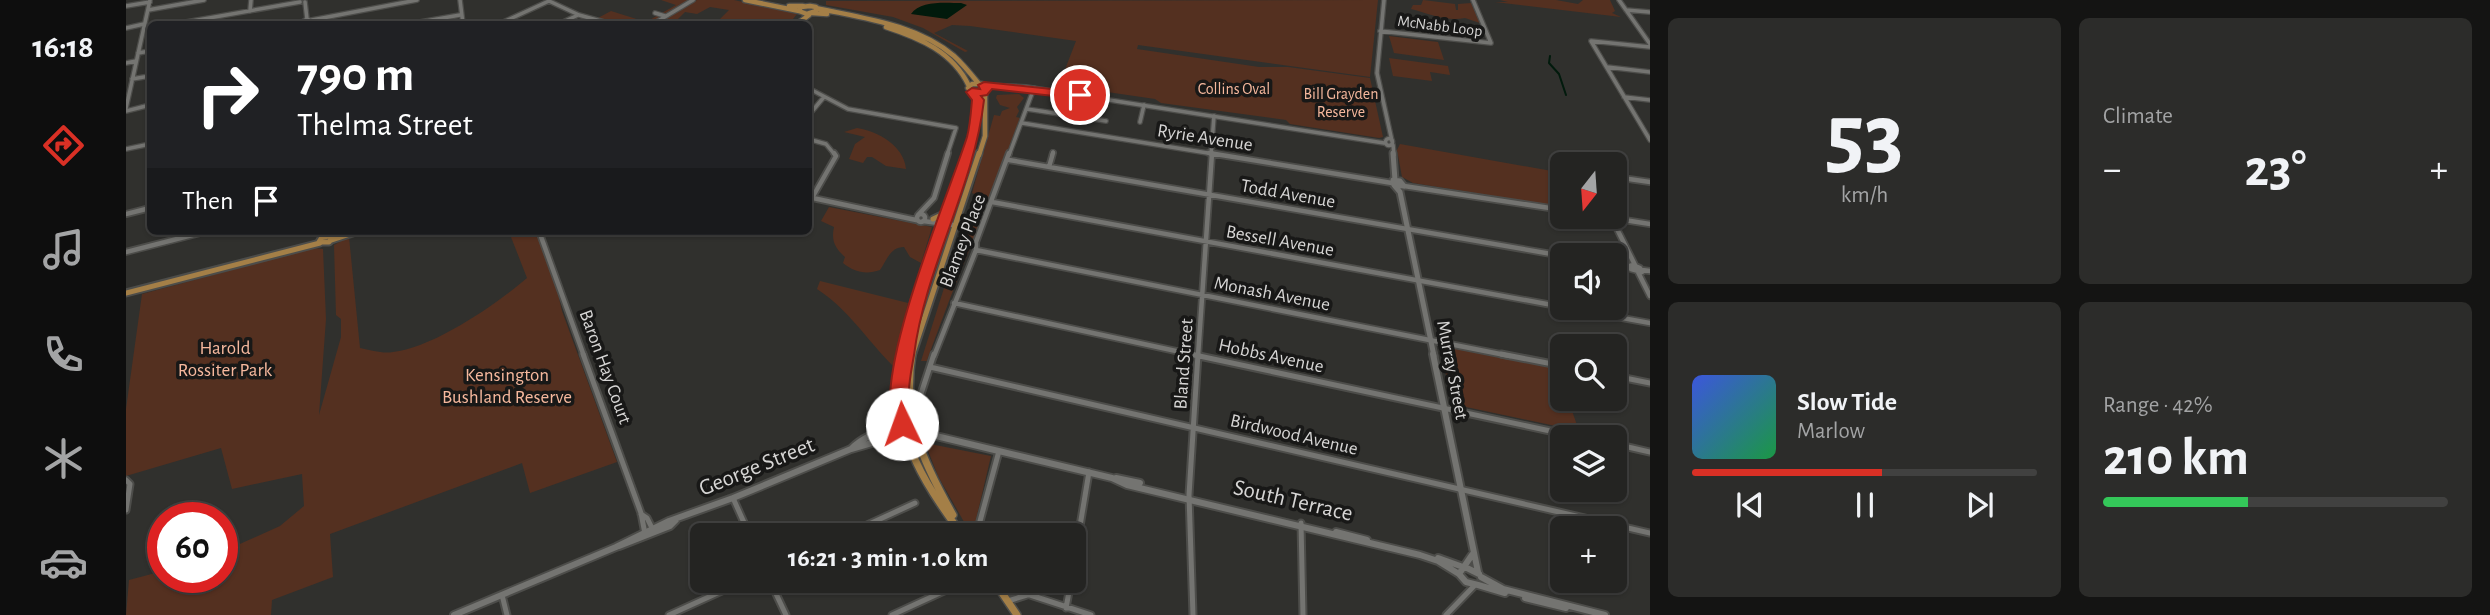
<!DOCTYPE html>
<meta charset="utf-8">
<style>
body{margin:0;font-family:"Alegreya Sans",sans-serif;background:#2c2c2a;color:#f1f3f6;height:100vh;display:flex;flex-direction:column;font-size:26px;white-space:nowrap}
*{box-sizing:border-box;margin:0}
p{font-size:23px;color:#a3a4a5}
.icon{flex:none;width:38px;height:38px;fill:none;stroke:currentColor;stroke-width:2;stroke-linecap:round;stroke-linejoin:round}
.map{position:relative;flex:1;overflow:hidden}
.sheet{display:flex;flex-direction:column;gap:18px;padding:18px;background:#141413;width:840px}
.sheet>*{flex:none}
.hud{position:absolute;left:21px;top:21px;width:665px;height:214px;border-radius:10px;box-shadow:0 2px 5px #0004,0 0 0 2px #414140;background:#202124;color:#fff;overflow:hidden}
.needle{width:46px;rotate:197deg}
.tools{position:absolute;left:1424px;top:152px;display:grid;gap:14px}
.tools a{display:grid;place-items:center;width:77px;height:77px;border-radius:10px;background:#242422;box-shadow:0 2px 5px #0004,0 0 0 2px #414140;font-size:35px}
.speed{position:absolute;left:21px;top:502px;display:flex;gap:14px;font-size:35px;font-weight:700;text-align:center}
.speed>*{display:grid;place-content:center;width:91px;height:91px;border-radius:50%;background:#242422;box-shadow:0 2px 5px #0004,0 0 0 2px #414140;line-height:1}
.speed .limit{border:10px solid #d22;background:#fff;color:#111}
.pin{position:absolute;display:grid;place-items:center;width:60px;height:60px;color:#fff;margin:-30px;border:4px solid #fff;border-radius:50%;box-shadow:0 2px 7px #0007}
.me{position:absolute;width:77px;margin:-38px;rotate:357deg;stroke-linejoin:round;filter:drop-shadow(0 0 5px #0008)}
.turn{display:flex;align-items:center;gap:24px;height:147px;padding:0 35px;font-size:32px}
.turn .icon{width:91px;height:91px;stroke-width:2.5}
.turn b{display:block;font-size:49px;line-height:60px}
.then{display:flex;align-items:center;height:66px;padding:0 35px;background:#0003;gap:14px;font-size:26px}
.big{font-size:52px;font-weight:600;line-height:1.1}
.sheet .card{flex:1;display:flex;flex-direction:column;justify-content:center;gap:10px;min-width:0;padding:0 24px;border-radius:10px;background:#2c2c2a}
.sheet .dial{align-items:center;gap:0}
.dial b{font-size:91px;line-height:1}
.song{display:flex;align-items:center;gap:21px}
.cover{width:84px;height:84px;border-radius:10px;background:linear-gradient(135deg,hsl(230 70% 55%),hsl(140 70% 35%))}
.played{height:7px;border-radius:4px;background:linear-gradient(90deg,#d93025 55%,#414140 55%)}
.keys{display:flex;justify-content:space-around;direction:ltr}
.heat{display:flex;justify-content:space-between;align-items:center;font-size:38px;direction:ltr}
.charge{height:10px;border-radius:5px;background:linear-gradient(90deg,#34c759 42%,#414140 0)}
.sheet .tiles{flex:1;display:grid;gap:18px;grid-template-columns:repeat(2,1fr)}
.trip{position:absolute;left:564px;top:523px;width:396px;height:70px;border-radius:10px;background:#242422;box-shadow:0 2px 5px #0004,0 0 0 2px #414140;font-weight:600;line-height:70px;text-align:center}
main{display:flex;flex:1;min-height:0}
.menu{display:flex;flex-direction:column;width:126px;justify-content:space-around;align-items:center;background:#0e0e0e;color:#a3a4a5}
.menu .icon{width:49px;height:49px}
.menu .on{color:#d93025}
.menu b{font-size:32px;color:#f1f3f6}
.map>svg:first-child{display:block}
.green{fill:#543020}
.water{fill:#011a0c}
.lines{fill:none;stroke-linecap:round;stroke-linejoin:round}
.stream{stroke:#011a0c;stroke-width:2}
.street-far2-casing{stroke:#4d4d4a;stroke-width:6}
.street-far1-casing{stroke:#4d4d4a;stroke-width:8}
.street-casing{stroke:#4d4d4a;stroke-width:9}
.secondary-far2-casing{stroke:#4d4d4a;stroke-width:6}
.secondary-far1-casing{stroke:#4d4d4a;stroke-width:9}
.secondary-casing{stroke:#4d4d4a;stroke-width:10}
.primary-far2-casing{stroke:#4d4d4a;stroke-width:7}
.primary-far1-casing{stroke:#4d4d4a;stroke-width:9}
.primary-casing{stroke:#4d4d4a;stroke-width:10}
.street-far2{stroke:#747471;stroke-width:3.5}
.street-far1{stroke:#747471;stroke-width:4.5}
.street{stroke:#747471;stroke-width:5}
.secondary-far2{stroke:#747471;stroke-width:3.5}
.secondary-far1{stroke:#747471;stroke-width:5}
.secondary{stroke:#747471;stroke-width:6}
.primary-far2{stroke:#a47f47;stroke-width:4.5}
.primary-far1{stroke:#a47f47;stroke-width:5}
.primary{stroke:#a47f47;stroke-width:7}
.route{fill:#d93025;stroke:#8d1f18;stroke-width:2}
.labels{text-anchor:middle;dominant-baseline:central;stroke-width:7;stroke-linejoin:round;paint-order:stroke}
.far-street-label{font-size:16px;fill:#d6d5d4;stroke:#181817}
.far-park-label{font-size:16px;fill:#f6b89d;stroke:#181817}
.street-label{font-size:19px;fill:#d6d5d4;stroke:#181817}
.park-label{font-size:19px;fill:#f6b89d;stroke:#181817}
.near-street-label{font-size:23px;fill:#d6d5d4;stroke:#181817}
</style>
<main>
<nav class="menu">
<b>16:18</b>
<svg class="icon on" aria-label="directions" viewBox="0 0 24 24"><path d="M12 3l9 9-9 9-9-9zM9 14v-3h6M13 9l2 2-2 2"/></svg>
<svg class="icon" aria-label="music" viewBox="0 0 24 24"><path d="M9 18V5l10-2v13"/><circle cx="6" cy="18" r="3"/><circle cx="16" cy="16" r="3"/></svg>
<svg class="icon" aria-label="phone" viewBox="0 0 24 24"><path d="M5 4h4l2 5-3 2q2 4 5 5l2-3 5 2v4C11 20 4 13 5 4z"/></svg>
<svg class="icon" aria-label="climate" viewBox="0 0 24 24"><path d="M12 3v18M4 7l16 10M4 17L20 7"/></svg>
<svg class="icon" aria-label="car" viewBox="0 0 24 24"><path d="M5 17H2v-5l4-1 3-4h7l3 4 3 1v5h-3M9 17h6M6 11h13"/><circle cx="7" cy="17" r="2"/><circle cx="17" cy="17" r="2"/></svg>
</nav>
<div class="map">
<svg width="1524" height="615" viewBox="0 0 1524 615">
<rect width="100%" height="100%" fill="#30302d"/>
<path class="green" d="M535 0H563C532 28 509 28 470 19L485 11 520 22 550 5Z
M571 0H608L671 14 663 24H589L603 10 584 7 571 14 559 12 552 19 575 24H553L554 22 537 20Z
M1252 0 1244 77 1012 45 1011 49 1133 67H1162L1244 78 1257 137 1253 138 1164 124 1160 120 1035 103 1029 99 933 85 950 41 844 26 826 25 808 33 842 51 839 52 797 28 767 17 700 5V1Z
M1297 0 1329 4 1330 10H1332V4L1345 3 1354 23 1339 18C1321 22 1304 14 1285 9L1287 5H1295Z
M1374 0H1430L1452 4 1457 0H1484L1489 11 1486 13 1495 17 1369 2H1382Z
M1263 36 1312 42 1318 60 1268 53Z
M1263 58 1322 66 1324 75 1304 72 1306 81 1267 76Z
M893 94 898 98 891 107 893 111 890 117 894 118 865 196 860 199 846 193 868 115 874 116 876 111 884 108 874 105 870 98 871 95Z
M731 128C752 131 778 146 780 169L760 166 746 157H741L737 163 723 159 729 144 739 137 718 132Z
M1274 144 1437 173V207L1287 183 1276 177 1271 150Z
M853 200 863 202 850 237C844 243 807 344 801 361H795L830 250 838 239 845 202Z
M703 207 806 227 795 263 784 257 778 247C764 247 761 260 754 270 740 275 728 272 717 263L719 257C709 248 705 241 708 227L695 221Z
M386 231H411L424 259 436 311 491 462 404 493 396 463 204 534 207 577 146 600 145 615H0L3 580 37 571V578H96V552L154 526 178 506 176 474 106 489 95 448 0 476V409L16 294 188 248 197 249 200 319 193 415 215 337V319L210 315 208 245 223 237 234 348C245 350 257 354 267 352 307 348 371 304 401 278L385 237Z
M694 281 782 303 767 366C741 340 722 309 691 289Z
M1314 346 1432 369 1437 383V399H1442L1453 431 1326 404Z
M799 443 865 456 848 528 842 529 812 476Z"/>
<path class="water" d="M835 3 841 5 821 19 785 14C794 0 820 3 835 3Z"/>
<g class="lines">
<path class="stream" d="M1424 56 1423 63 1433 74 1440 95"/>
<g class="street-far2-casing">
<path id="street-far2" d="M1258 0 1251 73 1266 141
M1493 0 1524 44
M423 1 453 15 485 24
M179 2 181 19
M0 6 24 2
M22 10 78 0
M1500 10 1523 12
M124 11 125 0
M529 13 539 16
M181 19 186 21 176 22Z
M186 20 291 0
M49 24 174 2
M164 24 176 22
M283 24 334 15
M373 24 423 1
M433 24 452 15
M527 24 567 0
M0 28 18 24
M1254 31 1365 43 1347 0
M1524 47 1465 41 1524 140
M12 53 24 51
M0 63 10 61
M1481 67 1524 72
M6 79 24 76
M682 88 722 109 830 128 821 155
M1498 97 1524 100
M0 108 24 0
M901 109 980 121
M0 111 24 105
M682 116 698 97
M1014 122 1018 105
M896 123 1094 155
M682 139 700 144 709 155
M0 149 24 144
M883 155 908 88
M926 155 927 152
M1085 155 1088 116"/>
</g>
<g class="street-far1-casing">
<path id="street-far1" d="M1083 153 1266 183
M883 160 1437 256
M923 167 927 153
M1489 177 1524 182
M1278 186 1437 210
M682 197 790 220
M686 198 710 156 708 153
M866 202 1437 307
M791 218a4 4 0 1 1 8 0a4 4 0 1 1-8 0Z
M0 214 24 208
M792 215 808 198 822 153
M1479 217 1492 221 1489 216
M1492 219 1524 224
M797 221 827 225
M1487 221 1509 265
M413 231 458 356
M850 250 1384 356
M0 252 82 231
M1489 265 1503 267
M1507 265 1514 268 1516 272 1505 269 1504 266Z
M1516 270 1524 271
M1512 272 1524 296
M828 303 1073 356
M1441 308 1524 323
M808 356 850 250V242L883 153
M1072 356 1086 153"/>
</g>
<g class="street-casing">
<path id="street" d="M457 354 515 513 519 534
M1064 354 1457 438
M1375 354 1437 366
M804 367 1524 533
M1489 376 1524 383
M792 403 808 354
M1489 444 1524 452
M0 480 4 484 0 510
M607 498 624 536
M515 514 521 518 528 532
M1175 523 1177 615
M717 536 789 503
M850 536 873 451
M947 568 963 472
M644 581 660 615
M875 591 895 592 965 615
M376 595 381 615
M882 601 901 595
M940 608 945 581
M543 615 618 581
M766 615 840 581
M1067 615 1063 495 1072 354
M1320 615 1349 585"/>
</g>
<g class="secondary-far2-casing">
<path id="secondary-far2" d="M334 0 337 24
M858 85 900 87 1258 143
M1259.5 142a3.5 3.5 0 1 1 7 0a3.5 3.5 0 1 1-7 0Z
M1267 145 1268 155"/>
</g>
<g class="secondary-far1-casing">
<path id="secondary-far1" d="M1267 153 1269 180
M1267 180 1274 181 1278 186 1268 185Z
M1268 185 1274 192 1308 356"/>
</g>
<g class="secondary-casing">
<path id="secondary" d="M1307 354 1352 572
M725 449C746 428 784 423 810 436
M990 478 1014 483
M1210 532 1241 540
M493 546 544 526 550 520
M1346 555 1333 574 1340 582 1352 585
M1312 558 1337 567
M1339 567 1353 574
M1355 577 1377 589 1479 615
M1352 585 1379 593
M1399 598 1440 608
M328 615 490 547 543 521 607 498 725 449 770 436H810L986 478 1001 485 1294 555 1312 561 1333 574"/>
</g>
<g class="primary-far2-casing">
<path id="primary-far2" d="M619 0 673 11
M663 6H677
M684 6 690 7V11L681 14 673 11 675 7Z
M690 8C736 18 790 24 828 56 837 64 845 74 853 84
M686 13 701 14
M671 24 683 15
M760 27C794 38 827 52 843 86
M846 84H856L861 89C854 93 848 94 842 88Z
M841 155 851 123 852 99 846 92
M853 155 859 136V91"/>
</g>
<g class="primary-far1-casing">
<path id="primary-far1" d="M807 219 820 213
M204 236 206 238 203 242H193L196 237Z
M205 240 233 231
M0 293 194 243
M778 356 796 281 842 153
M786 356 853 153"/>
</g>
<g class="primary-casing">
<path id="primary" d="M778 354C763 431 794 477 837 536
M786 354C776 418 796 460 827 515
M868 581 891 615"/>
</g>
<use href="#street-far2" class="street-far2"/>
<use href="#street-far1" class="street-far1"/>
<use href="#street" class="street"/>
<use href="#secondary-far2" class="secondary-far2"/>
<use href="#secondary-far1" class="secondary-far1"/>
<use href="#secondary" class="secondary"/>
<use href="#primary-far2" class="primary-far2"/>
<use href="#primary-far1" class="primary-far1"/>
<use href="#primary" class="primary"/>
</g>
<path class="route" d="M858 82 954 92 960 95 954 99 866 89 861 95 855 96 858 100C848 188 799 267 788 355 786 367 783 380 783 392 782 404 788 418 782 429L776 431 769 429C743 380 823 194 841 137 844 126 845 112 846 100L840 92 846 88 854 89 852 85Z"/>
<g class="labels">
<g class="far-street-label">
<text transform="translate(1314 26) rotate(7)">McNabb Loop</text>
</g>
<g class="far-park-label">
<text x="1108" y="89">Collins Oval</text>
<text x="1215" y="94">Bill Grayden<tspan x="1215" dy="18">Reserve</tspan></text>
</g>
<g class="street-label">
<text transform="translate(1079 138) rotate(9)">Ryrie Avenue</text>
<text transform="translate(1162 194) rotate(10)">Todd Avenue</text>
<text transform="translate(837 241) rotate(-69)">Blamey Place</text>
<text transform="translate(1154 241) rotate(10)">Bessell Avenue</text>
<text transform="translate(1146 294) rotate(11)">Monash Avenue</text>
<text transform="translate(1145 356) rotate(12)">Hobbs Avenue</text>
<text transform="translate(1058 364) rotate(-86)">Bland Street</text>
<text transform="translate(479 367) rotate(70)">Baron Hay Court</text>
<text transform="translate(1326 370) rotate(79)">Murray Street</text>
<text transform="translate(1168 435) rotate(13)">Birdwood Avenue</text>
</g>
<g class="park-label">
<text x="99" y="348">Harold<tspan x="99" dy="22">Rossiter Park</tspan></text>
<text x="381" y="375">Kensington<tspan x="381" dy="22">Bushland Reserve</tspan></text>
</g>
<g class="near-street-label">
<text transform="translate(631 467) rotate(-22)">George Street</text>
<text transform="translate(1167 501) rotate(13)">South Terrace</text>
</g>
</g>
</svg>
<div class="tools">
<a><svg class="needle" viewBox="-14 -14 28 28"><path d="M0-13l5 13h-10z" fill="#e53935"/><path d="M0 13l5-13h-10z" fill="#a3a4a5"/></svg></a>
<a><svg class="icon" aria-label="sound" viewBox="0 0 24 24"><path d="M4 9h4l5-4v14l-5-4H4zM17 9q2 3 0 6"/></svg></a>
<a><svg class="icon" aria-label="search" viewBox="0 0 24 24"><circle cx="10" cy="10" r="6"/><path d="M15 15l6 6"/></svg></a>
<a><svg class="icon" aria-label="layers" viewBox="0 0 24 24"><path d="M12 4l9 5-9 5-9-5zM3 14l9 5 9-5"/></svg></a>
<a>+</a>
</div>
<div class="speed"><div class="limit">60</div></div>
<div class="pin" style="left:954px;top:95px;background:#d93025"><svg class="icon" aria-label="arrive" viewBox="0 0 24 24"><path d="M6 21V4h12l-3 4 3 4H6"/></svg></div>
<svg class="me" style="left:776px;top:424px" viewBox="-20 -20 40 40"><circle r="19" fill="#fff"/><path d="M0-13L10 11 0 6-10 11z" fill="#d93025"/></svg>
<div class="trip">16:21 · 3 min · 1.0 km</div>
<div class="hud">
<div class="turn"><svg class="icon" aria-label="right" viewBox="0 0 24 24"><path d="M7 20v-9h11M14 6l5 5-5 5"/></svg><div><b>790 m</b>Thelma Street</div></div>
<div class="then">Then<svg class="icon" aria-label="arrive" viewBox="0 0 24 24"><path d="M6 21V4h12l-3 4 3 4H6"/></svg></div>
</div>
</div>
<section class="sheet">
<div class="tiles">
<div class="card dial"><b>53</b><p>km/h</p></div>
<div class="card"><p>Climate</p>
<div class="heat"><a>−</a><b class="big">23°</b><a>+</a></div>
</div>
<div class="card">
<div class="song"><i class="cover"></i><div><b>Slow Tide</b><p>Marlow</p></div></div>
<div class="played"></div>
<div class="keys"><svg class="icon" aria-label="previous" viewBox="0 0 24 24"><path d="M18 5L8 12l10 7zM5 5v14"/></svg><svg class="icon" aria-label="pause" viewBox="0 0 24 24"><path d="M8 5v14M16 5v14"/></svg><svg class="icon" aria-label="next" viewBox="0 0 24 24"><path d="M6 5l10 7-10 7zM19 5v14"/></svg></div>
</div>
<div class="card"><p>Range · 42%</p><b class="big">210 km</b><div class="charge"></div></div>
</div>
</section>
</main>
